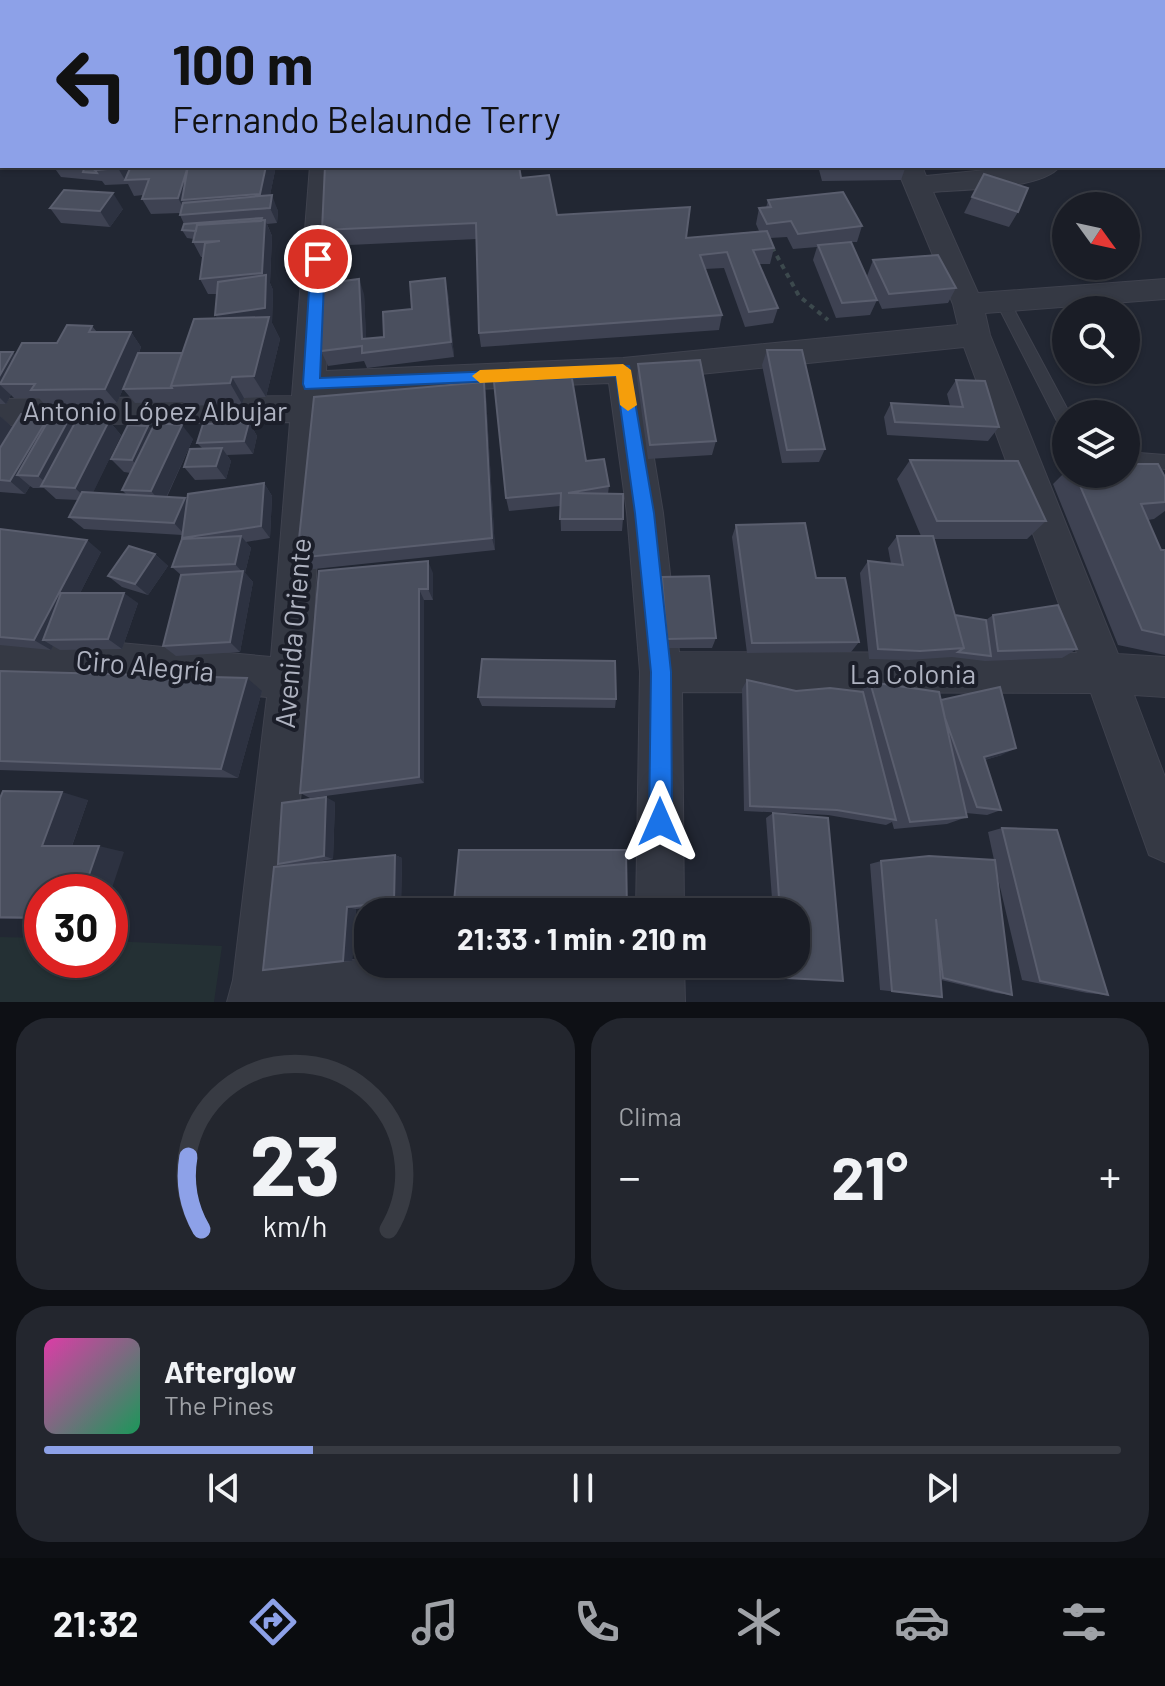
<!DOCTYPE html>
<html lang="es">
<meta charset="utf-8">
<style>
body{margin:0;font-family:Barlow,sans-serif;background:#23262e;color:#f1f3f6;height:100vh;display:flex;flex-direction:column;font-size:30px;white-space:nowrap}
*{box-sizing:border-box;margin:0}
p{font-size:26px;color:#9fa2a7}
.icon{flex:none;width:44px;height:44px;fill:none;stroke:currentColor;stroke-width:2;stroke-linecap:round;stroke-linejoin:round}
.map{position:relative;height:1002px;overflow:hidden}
.drawer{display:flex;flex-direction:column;gap:16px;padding:16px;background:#0e1015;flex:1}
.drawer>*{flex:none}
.top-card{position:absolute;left:0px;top:0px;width:1166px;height:168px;box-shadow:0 2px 6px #0004,0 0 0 2px #383b43;background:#8da1e8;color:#111;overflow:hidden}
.needle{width:52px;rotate:123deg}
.tools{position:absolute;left:1052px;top:192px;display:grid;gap:16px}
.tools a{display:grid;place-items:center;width:88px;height:88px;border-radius:50%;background:#1a1d26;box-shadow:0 2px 6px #0004,0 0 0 2px #383b43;font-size:40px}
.speed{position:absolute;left:24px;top:874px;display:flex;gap:16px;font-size:40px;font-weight:700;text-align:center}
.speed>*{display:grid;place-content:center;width:104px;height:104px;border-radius:50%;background:#1a1d26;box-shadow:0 2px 6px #0004,0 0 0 2px #383b43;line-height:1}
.speed .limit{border:12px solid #d22;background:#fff;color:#111}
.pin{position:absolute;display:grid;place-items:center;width:68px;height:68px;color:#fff;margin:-34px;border:4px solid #fff;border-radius:50%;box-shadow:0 2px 8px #0007}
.me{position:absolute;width:88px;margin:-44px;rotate:0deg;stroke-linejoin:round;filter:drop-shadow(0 0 6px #0008)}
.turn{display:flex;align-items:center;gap:28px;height:168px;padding:0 40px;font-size:36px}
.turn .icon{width:104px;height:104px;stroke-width:2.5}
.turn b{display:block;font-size:56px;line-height:68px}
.big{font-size:60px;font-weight:700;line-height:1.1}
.drawer .tile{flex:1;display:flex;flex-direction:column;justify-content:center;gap:12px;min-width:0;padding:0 28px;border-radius:32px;background:#23262e}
.drawer .dial{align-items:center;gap:0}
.dial svg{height:208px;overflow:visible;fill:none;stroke:#383b43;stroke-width:7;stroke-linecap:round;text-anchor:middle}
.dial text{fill:#f1f3f6;stroke:none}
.song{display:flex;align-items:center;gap:24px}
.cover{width:96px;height:96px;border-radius:12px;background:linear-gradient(135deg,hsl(320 70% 55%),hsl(150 70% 35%))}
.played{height:8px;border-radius:4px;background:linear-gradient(90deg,#8da1e8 25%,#383b43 25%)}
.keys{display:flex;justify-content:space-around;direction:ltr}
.heat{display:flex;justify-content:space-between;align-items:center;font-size:44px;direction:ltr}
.drawer .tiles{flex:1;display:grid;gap:16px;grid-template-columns:1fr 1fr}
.tile:last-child{grid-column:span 2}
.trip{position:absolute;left:354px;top:898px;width:456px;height:80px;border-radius:32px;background:#1a1d26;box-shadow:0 2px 6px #0004,0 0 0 2px #383b43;font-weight:700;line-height:80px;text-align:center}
.tabs{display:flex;height:128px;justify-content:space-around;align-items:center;background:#0a0c0f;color:#9fa2a7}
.tabs .icon{width:56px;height:56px}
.tabs .current{color:#8da1e8}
.tabs b{font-size:36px;color:#f1f3f6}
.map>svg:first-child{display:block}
.green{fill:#243034}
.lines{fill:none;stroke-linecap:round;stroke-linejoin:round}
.service-casing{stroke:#3f424e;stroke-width:2}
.minor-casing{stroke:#3f424e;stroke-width:2}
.path{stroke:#3c494d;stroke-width:4;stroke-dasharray:5 5;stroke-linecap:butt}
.service{fill:#353944;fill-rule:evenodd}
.minor{fill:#353944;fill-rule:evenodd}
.wall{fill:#3e4252}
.shaded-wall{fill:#2d3241}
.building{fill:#4a4f5e;stroke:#5a5e6e;stroke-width:2}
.route{fill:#1a73e8;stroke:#114b97;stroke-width:2}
.slow{fill:#f59e0b}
.labels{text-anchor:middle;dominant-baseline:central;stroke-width:8;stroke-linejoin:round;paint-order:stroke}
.street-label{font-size:28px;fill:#afb3c1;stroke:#1b1e29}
</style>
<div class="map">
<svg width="1165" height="1002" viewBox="0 0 1165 1002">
<rect width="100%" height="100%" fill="#222733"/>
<path class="green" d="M0 937 42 938V960H110V941L222 946 214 1002H0Z"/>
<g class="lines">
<g class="service-casing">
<path id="service" d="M1003 297 1010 302 1070 414H1066V429L1060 427 996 302Z
M1126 452 1165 455V469L1126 466Z"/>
</g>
<g class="minor-casing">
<path id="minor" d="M300 0H320V2H300Z
M838 0H858V2H838Z
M1101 0H1121L1122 2H1102Z
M1164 59H1165V74H1164Z
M0 114H2V128H0Z
M310 166H336L326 371 623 358 958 325 953 304 896 166H922L926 176 1026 166H1060C1043 190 962 189 933 192L978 293 1165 279V299L985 313 990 335 1118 654 1165 657V697L1134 695 1165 777V862L1149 855 1091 693 682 692 684 912H636L640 672 627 513 609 383 325 396 327 409 324 414 311 679 286 956 368 961V964H430L634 975V964H684L685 1002H227L233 980 267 697 0 670V632L271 657 290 422 0 425V399L292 396ZM964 347 1077 653 679 652 663 513 641 380Z"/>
</g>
<path class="path" d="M772 247 799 296 828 320"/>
<use href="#service" class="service"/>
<use href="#minor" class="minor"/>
</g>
<path class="wall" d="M3 0H176L175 2H2Z
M214 0H287L286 2H215Z
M1122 0H1165V6L1164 7V2H1123Z
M0 20H2V58H0Z
M53 166H276L270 195 278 211 277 223 267 224 272 236 270 283 273 290 272 323 280 339 266 397 244 398 242 404 185 406 183 402 135 403 123 389 127 379 117 403 45 405 39 398H14L11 395 6 404H0V352L16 355 57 343 92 326 97 332H131L141 347 139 353H182L217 319V294H208L200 279 203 257H201L193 242 194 239 187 238 182 230 184 224 180 215V213L151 214 142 199 143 195 134 196 128 184 105 185 102 181 61 177Z
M818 166H906L901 180 822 181Z
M521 178 557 215 686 238 759 231 756 224 759 208H766L768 200 862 226 857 242H851L877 300 870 315 836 318 813 260 817 247 793 249 787 237 770 238 774 248 770 264H759L778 308 773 323 745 327 724 268 705 269 722 315 719 330 481 347 479 333 477 239 328 246 322 230Z
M972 197 1018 212 1009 227 964 213Z
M50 208 123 209 110 227 61 223Z
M873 260 956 288 948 303 882 309 867 276Z
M448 293 454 357 367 368 364 361 328 366 321 351 364 294 366 339 384 337 412 309Z
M767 350 825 449 819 462 782 463 762 365Z
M638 364 716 441 712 455 648 459 637 378Z
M956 380 999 427 988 441 887 435 884 417 891 403 950 406 947 394Z
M484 382 486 396 495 550 305 570 297 558Z
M0 416 12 427 8 435 50 418 76 422 109 421 121 435 93 492 127 495 122 490 131 473 124 472 111 459 148 426 152 430 193 439 167 497 187 501 264 483 272 496 270 538 246 542 251 548 245 573 253 582 240 652 176 656 163 646 181 575 172 567 183 539 182 535 84 529 69 517 78 500 56 499 44 488H33L30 486 25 494 0 492Z
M249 422 257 436 253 454 227 455 231 461 226 479 195 480 184 467 202 448 197 443Z
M910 460 1046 521 1027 539H934L955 615 986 620 993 615 1077 649 1062 658 985 661 952 657 909 660 869 659 860 573 868 561 891 564 888 548 897 536H921L897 479Z
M586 461 609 486 608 494 623 519 622 531H561L560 506 509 511 506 498Z
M1066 471V474H1126L1165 477V511L1154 519 1148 520 1161 550H1165V655L1118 645 1053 484Z
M736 525 816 578 859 642 851 652 747 653 732 537Z
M0 529 101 552 80 593 138 603 122 649 60 650 53 646 51 650 0 645Z
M155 554 168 566 148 595 122 587 108 576Z
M319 571 433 573V600H424V783L310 798 300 793Z
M662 577 716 638 712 648H664L660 588Z
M0 671 262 691 238 778 0 770Z
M747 680 796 691 860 692 870 682 941 700 1002 755 985 760 1001 810 987 815 966 813 967 817 947 824 894 829 892 822 886 825 828 815 744 811 742 689Z
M478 697 616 699 615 708 482 706Z
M0 798 88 800 72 846 124 852 42 892V919H0Z
M335 802 333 859 306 864 395 855 402 858 401 904 356 909 352 961 263 970 286 866 278 864Z
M773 813 843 981 778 977 777 964H796V912H773L766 818Z
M1002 828 1108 995 1087 993 1022 980 995 866 1012 995 996 993 941 980 942 997 880 990 870 864 881 861 994 860 988 832Z"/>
<path class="shaded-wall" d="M1 124 2 125V148H0V126Z
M0 148 2 151V164L0 168Z
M119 166H133L125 180 118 168Z
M188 166 182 200 187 211 186 213 178 198Z
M266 166H276L267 210 260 194Z
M113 193 123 209 110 227 100 211Z
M272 195 278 211 277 223 270 208Z
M262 218 265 226V220L272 236 270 283 273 290 272 323 280 339 266 397 215 315 266 281 262 273 260 226Z
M445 278 448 293 454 357 451 342Z
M359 279 364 294 367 354 362 339Z
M131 332 141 347 117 403 105 389Z
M13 352 27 367 0 384V375Z
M232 377 244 398 242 404 230 383Z
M484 382 486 396 495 550 492 538Z
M0 385 11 395 6 404 0 398Z
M0 416 12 427 0 452Z
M49 416 62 430 17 475 30 486 25 494 10 481Z
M70 417 83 431 50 486 38 476Z
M109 421 121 435 89 501 75 488Z
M249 422 257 436 253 454 244 441Z
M182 425 193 439 163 504 151 491Z
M148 426 159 439 144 473 132 460Z
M222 448 231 461 226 479 216 466Z
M264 483 272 496 270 538 261 526Z
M185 498 196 511 185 535 174 523Z
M241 536 251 548 245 573 253 582 240 652 230 642 243 573 235 564Z
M87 540 101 552 56 640H43L53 646 51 650 34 640Z
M155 554 168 566 148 595 135 584Z
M428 561 433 573V600L428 589Z
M419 589 424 600V783L419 777Z
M124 593 138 603 122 649 108 639Z
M247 678 262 691 238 778 221 769Z
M1016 748 1002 755 970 764 984 757Z
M62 792 88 800 70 851 42 846Z
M326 797 335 802 333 859 324 856Z
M99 846 124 852 110 894V892H83Z
M395 855 402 858 401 904 394 902Z
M347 907 356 909 352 961H343Z"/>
<path class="building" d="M3 0H60L58 2H2V20H0V3Z
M65 0H138L137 2H64Z
M321 0H375V2H322Z
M932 0H953L954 2H933Z
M877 1H930L931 2H878Z
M2 89V107H0V93Z
M85 166H97L95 170 97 173 83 172Z
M97 166H119L118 168 95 170Z
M131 166H188L178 198 142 199 149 179 125 180Z
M188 166H266L260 194 182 200Z
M325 166H519L521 178 549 175 557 215 690 207 686 238 767 231 774 248 753 250 778 308 749 312 727 252 700 255 722 315 479 333 476 223 322 230Z
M984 174 1028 188 1018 212 972 197Z
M64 190 113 193 100 211 50 208Z
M843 192 862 226 798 234 791 221 767 224 759 208 771 207 768 200Z
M272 195 270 208 180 215 183 203Z
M262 218 261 221 197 225 196 231 182 230 184 224Z
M265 220 262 273 200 279 205 243 220 241 193 242 197 225Z
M851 242 877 300 842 303 818 245Z
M938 255 956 288 889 294 873 260Z
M266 275 265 308 215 315 218 282Z
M445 278 451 342 362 353V346L321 351 322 284 359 279 362 339 384 337 383 312 412 309 410 282Z
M269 317 254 376 232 377 230 383 171 386 194 319Z
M67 325 92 326 89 332H131L105 389 31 390 35 384H0L22 343H57Z
M767 350H802L825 449 787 450Z
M0 352H13L0 375Z
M138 353H182L171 386 172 388 123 389Z
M700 360 716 441 650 445 638 364Z
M571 373 586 461 604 459 609 486 568 493 623 494V519H560L561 493 506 498 494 382Z
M956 380 985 381 999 427 895 422 891 403 963 407Z
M484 382 492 538 297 558 314 397Z
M21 414 49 416 10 481 0 480V448Z
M51 416 70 417 38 476 17 475Z
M77 419 109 421 75 488 41 486Z
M249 422 244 441 197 443 203 424Z
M155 423 182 425 151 491 122 490Z
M128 425 148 426 132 460 111 459Z
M222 448 216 466 184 467 190 449Z
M910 460 1018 461 1046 521H937Z
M1126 464H1158L1165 477V502L1141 504 1161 550H1165V635L1142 630 1075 474H1126Z
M264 483 261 526 182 538 188 494Z
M82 492 185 498 174 523 69 517Z
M805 523 816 578H845L859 642 752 643 736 525Z
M0 529 87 540 34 640 0 637Z
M241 536 235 564 172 567 182 539Z
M897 536H933L964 648 920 651 878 649 868 561 903 565Z
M129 546 155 554 135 584 108 576Z
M428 561V589H419V777L300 793 319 571Z
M243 571 230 642 163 646 181 575Z
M709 576 716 638 667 639 662 577Z
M61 593H124L108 639 43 640Z
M1058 605 1077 649 998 651 993 615Z
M955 615 986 620 991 656 958 652 964 648Z
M482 659 615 661 616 699 478 697Z
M0 671 247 678 221 769 0 761Z
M747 680 796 691 830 688 863 692 896 820 837 810 750 806Z
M870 682 939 692 967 817 910 822Z
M1000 687 1016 748 984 757 1001 810 977 807 945 718 941 700Z
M3 791 62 792 42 846H99L83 892H42V918L0 917V798Z
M326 797 324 856 278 864 282 803Z
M773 813 828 818 843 981 786 978 784 964H796V912H780Z
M1002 828 1057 830 1108 995 1040 981Z
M459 850H626L627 912H453Z
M395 855 394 902 347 907 343 961 263 970 274 867Z
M929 856 995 860 1012 995 943 978 936 919 942 997 892 991 881 861Z"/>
<path class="route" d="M318 255 325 259 320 378 629 366 654 513 671 672 672 822 668 830 660 834 652 830 649 822 651 672 635 513 616 376 305 389 303 384 311 259Z"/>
<path class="slow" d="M623 364 631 370 637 405 628 411 620 405 616 376 480 383 472 376 480 370Z"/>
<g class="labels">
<g class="street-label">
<text x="155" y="410">Antonio López Albujar</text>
<text transform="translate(292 633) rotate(-85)">Avenida Oriente</text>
<text transform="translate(145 665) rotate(5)">Ciro Alegría</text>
<text x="913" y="673">La Colonia</text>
</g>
</g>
</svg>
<div class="tools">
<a><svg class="needle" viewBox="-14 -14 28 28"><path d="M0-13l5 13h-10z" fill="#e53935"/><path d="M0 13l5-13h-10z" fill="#9fa2a7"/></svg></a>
<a><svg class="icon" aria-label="search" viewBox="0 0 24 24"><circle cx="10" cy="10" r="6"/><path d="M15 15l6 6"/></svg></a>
<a><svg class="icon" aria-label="layers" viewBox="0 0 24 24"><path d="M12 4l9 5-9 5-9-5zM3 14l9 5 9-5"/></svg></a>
</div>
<div class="speed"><div class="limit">30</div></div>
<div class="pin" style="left:318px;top:259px;background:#d93025"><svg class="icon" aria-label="arrive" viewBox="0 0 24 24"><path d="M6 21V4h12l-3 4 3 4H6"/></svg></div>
<svg class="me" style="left:660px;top:822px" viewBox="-20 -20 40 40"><path d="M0-17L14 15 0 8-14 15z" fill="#1a73e8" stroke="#fff" stroke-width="4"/></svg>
<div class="trip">21:33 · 1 min · 210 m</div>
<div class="top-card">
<div class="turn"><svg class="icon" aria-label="left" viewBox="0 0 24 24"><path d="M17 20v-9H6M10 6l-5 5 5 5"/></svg><div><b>100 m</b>Fernando Belaunde Terry</div></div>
</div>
</div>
<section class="drawer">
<div class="tiles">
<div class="tile dial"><svg viewBox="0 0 100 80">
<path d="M14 69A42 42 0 1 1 86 69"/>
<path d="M14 69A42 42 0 0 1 9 41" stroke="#8da1e8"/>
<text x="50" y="56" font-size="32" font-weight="700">23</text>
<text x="50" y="72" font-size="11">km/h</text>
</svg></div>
<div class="tile"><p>Clima</p>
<div class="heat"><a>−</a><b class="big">21°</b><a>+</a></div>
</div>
<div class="tile">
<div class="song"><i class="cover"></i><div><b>Afterglow</b><p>The Pines</p></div></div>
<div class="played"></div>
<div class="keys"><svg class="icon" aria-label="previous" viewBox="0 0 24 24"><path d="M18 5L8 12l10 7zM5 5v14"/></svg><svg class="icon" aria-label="pause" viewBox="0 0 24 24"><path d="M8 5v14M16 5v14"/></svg><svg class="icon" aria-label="next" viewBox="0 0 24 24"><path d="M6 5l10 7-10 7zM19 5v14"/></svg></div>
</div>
</div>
</section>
<nav class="tabs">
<b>21:32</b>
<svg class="icon current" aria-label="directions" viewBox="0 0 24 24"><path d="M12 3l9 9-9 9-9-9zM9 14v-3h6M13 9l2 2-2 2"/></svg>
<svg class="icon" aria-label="music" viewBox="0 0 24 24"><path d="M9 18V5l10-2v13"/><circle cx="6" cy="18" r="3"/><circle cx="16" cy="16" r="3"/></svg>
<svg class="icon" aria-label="phone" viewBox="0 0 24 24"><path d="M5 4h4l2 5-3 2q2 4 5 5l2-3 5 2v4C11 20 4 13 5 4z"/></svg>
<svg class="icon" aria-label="climate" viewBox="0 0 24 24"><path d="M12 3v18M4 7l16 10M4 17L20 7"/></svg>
<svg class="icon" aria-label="car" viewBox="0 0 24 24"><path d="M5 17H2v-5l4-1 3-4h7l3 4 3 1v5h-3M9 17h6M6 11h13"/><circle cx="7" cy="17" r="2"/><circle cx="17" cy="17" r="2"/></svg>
<svg class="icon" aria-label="filters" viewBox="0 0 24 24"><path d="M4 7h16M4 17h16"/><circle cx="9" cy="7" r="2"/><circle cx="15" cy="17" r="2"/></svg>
</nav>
